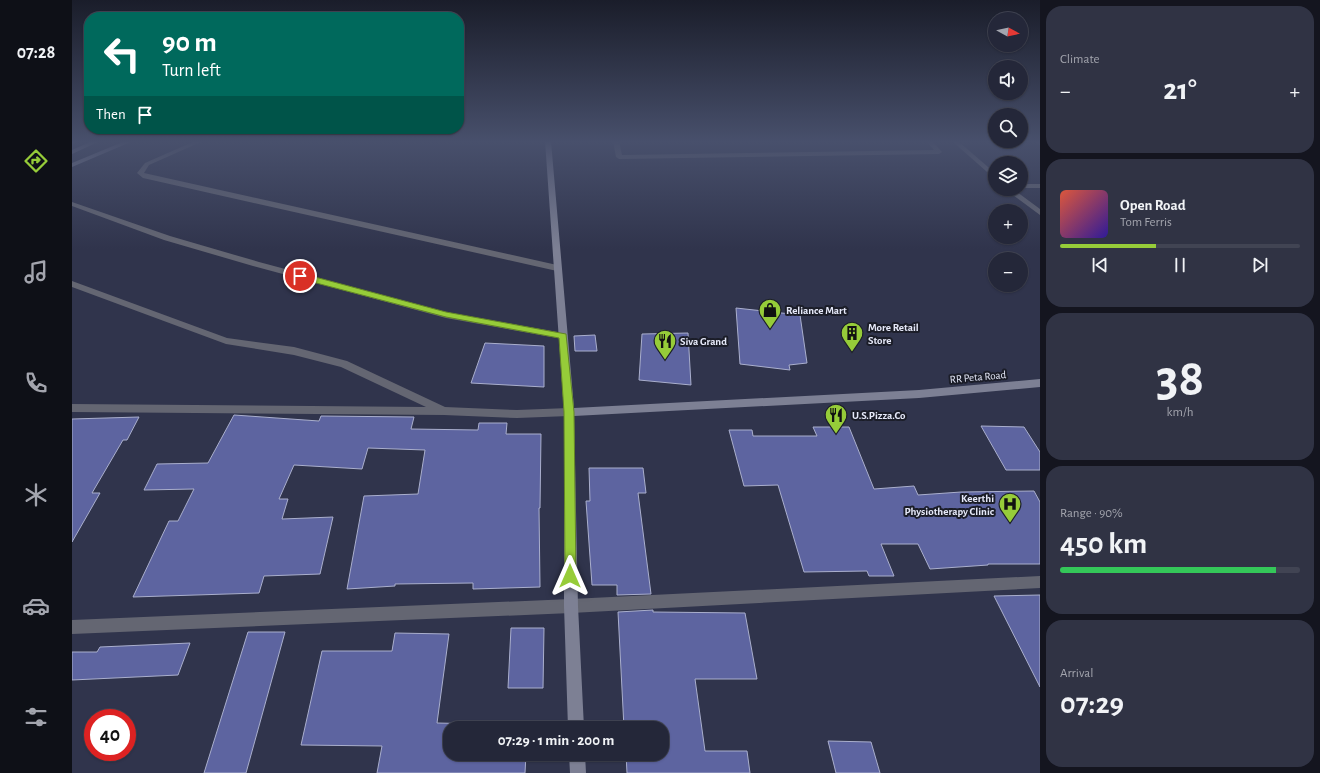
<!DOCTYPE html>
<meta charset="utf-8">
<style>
body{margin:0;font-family:"Alegreya Sans",sans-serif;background:#303344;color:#f1f3f6;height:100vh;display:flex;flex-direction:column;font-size:15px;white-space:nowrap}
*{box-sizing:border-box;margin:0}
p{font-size:13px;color:#a3a5ae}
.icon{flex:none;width:22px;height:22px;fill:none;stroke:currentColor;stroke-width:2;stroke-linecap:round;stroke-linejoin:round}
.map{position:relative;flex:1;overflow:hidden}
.side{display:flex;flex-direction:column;gap:6px;padding:6px;background:#14151f;width:280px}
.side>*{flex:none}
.top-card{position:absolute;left:12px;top:12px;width:380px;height:122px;border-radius:16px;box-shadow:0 1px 3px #0004,0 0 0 1px #414453;background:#00695c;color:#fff;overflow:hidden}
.needle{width:26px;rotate:98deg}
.tools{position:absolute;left:916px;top:12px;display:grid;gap:8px}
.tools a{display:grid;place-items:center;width:40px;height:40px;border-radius:50%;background:#242739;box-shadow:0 1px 3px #0004,0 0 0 1px #414453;font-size:20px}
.speed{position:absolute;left:12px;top:709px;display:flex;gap:8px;font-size:20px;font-weight:700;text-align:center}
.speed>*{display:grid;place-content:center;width:52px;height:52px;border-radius:50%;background:#242739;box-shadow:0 1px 3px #0004,0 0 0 1px #414453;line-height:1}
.speed .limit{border:6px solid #d22;background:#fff;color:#111}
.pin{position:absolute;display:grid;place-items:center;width:34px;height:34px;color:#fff;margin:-17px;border:2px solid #fff;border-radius:50%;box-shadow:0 1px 4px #0007}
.me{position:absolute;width:44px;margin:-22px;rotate:0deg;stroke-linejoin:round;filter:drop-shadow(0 0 3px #0008)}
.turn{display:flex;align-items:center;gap:14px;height:84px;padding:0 12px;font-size:18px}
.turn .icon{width:52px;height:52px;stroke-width:2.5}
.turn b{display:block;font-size:28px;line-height:34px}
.then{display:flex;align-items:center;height:38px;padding:0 12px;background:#0003;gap:8px;font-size:15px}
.big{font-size:30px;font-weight:700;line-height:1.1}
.side .tile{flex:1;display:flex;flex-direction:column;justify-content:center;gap:6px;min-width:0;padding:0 14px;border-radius:16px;background:#303344}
.side .dial{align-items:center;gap:0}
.dial b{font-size:52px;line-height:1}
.song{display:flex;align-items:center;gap:12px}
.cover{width:48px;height:48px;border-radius:6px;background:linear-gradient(135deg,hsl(10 70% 55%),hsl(250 70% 35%))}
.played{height:4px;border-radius:2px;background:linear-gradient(90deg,#96cc39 40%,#414453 40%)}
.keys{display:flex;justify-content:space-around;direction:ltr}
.heat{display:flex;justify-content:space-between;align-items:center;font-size:22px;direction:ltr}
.charge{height:6px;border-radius:3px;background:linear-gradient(90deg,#34c759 90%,#414453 0)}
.trip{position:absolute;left:371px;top:721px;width:226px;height:40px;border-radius:16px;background:#242739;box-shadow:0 1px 3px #0004,0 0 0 1px #414453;font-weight:700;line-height:40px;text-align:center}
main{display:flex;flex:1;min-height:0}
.dock{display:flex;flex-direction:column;width:72px;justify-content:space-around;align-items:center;background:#0e1017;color:#a3a5ae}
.dock .icon{width:28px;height:28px}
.dock .on{color:#96cc39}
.dock b{font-size:18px;color:#f1f3f6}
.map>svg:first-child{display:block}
.building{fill:#5d64a0;stroke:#aaafcd}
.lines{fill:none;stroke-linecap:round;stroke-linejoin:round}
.street{fill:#646672;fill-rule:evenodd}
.secondary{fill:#7d8094;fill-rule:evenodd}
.route{fill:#96cc39;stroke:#628525}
.labels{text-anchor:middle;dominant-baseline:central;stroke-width:4;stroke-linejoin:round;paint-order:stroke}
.poi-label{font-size:11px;font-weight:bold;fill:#e6e9f9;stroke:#1b1d28;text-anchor:start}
.street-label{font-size:11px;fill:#e6e9f9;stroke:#1b1d28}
</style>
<main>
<nav class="dock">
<b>07:28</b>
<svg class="icon on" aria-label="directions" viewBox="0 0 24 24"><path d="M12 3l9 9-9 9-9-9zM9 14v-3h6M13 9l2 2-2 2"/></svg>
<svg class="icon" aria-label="music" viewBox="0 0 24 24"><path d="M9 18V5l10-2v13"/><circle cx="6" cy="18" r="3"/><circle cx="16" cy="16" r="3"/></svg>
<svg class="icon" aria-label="phone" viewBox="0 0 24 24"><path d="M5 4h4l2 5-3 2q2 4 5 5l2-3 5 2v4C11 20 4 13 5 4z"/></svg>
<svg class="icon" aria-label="climate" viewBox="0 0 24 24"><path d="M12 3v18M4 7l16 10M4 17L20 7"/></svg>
<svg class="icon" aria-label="car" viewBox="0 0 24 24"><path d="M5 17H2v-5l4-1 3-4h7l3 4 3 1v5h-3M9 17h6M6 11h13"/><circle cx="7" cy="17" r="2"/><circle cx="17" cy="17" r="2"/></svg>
<svg class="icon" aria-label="filters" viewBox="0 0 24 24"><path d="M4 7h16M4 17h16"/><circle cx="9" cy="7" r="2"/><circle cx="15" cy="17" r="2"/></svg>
</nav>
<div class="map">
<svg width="968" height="773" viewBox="0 0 968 773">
<rect width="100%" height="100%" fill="#30344c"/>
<path class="building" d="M664 308 728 315 735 363 717 365 718 370 668 364Z
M616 333 619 385 567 380 570 334Z
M523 335 525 351H503L502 336Z
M413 343 472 346V387L399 383Z
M162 415 247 421 249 416 342 417 339 429 406 430 407 423H435L434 434H469L468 508H467L468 587 401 589V583L323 584V586L275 589 292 496 346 494 353 450 296 448 290 469 222 465 207 499H216L210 519 261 517 248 574 192 576 187 593 61 597 97 521H106L122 489 72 490 85 464 136 463Z
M67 417 55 440H51L20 493H28L0 542V419Z
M909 426 952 427 968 452V470H934Z
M741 427H777L802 489 842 486 846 495 889 492 962 491 968 502V564H916V565L858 569 846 544H809L822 576H797L795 571 732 572 706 485 672 486 657 430H680L681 436H745Z
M517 468H571L574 493H566L579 594 545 595V585H520L514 501H518Z
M968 595V687L922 596Z
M581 610V612L673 613 685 679H623L633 751H675L678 773H555L554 754H590V728H552L546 612Z
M439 628H472L471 688H436Z
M176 632H213L174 773H132Z
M323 633 377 634 365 723 455 725V728H378V754H454L453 773H305L310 746 229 745 250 651H320Z
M118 643 106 675 0 680V652H25L28 647Z
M756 741 799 742 808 773H764Z"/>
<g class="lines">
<path class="street" d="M0 141H6L0 144Z
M123 141H131L77 165 72 173 485 265 489 268 485 271 71 178 65 173 73 163Z
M541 141H547L550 155 862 150 854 141H860L870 152 867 154 547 159 544 157Z
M880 141H886L923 173V179Z
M963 141H968V145Z
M949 184H968V188H949Z
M933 189H941L968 209V215Z
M0 202 98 236 187 262 374 312 491 333 496 336 491 339 374 318 181 266 92 240 0 206Z
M0 281 155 338 222 347 275 361 373 407 445 410 497 408 501 409 502 412 501 415 497 416 445 418 372 415 0 412V404L354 407 269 367 222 355 154 344 0 287Z
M968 576V588L499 613 0 634V620L499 599Z"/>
<path class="secondary" d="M20 141H28L0 154V150Z
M53 141H61L0 167V163Z
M473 141H479L502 408 847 390 968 379V387L847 398 502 416 506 606 512 728H496L492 606V412Z
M497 754H513L514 773H498Z"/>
</g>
<linearGradient id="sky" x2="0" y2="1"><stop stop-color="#1a1d2a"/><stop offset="0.57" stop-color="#48506c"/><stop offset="1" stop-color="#48506c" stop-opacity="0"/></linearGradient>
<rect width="968" height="249" fill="url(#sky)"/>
<path class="route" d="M228 273 374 312 494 334 502 412 504 576 503 580 498 582 494 580 493 576 492 412 487 338 374 317 225 278V274Z"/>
<defs>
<g id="shop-pin" transform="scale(1.15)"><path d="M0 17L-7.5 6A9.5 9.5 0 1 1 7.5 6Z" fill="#96cc39" stroke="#1b1d28"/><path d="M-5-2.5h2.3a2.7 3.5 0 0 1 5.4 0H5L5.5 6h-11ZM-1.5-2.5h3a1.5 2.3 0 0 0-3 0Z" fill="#111"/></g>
<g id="building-pin" transform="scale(1.15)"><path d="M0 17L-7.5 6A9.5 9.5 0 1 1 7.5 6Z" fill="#96cc39" stroke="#1b1d28"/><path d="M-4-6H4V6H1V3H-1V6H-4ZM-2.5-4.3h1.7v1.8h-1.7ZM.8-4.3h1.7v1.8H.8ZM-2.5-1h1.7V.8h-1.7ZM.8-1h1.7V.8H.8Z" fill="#111"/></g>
<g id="restaurant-pin" transform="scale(1.15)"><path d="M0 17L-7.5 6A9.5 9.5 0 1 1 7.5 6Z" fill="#96cc39" stroke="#1b1d28"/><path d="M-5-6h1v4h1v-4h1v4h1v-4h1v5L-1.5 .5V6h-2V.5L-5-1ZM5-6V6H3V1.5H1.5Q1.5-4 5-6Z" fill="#111"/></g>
<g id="hospital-pin" transform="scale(1.15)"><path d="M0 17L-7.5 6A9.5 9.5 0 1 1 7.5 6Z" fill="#96cc39" stroke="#1b1d28"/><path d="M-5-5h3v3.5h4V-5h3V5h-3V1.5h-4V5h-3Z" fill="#111"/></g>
</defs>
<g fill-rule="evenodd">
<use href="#shop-pin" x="698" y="310"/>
<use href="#building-pin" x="780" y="333"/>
<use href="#restaurant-pin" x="593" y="341"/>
<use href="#restaurant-pin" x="764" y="415"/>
<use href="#hospital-pin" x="938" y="504"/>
</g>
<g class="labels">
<g class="poi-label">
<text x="714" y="310">Reliance Mart</text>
<text x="796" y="327">More Retail<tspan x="796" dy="13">Store</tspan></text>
<text x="608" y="341">Siva Grand</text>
<text x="780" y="415">U.S.Pizza.Co</text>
<text x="922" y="498" text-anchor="end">Keerthi<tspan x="922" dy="13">Physiotherapy Clinic</tspan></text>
</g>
<g class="street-label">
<text transform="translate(906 377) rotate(-5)">RR Peta Road</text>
</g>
</g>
</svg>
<div class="tools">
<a><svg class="needle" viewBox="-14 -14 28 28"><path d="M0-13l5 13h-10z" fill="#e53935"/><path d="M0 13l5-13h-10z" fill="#a3a5ae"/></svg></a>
<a><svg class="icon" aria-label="sound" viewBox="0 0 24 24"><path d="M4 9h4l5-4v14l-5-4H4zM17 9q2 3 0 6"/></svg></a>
<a><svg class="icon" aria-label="search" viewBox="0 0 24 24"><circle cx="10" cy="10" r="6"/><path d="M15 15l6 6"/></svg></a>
<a><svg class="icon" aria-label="layers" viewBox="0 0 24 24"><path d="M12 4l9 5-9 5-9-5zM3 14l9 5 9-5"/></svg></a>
<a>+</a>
<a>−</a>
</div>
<div class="speed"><div class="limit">40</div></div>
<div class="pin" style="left:228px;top:276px;background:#d93025"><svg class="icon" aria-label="arrive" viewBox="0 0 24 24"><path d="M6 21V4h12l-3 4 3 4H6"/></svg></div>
<svg class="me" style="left:498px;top:576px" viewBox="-20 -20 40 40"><path d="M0-17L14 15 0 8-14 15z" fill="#96cc39" stroke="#fff" stroke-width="4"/></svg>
<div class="trip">07:29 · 1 min · 200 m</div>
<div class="top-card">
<div class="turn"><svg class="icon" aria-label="left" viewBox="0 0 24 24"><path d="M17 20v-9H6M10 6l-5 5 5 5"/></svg><div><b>90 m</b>Turn left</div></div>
<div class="then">Then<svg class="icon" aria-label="arrive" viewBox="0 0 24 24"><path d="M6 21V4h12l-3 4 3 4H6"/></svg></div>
</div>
</div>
<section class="side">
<div class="tile"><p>Climate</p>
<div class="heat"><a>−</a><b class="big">21°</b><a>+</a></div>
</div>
<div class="tile">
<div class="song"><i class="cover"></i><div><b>Open Road</b><p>Tom Ferris</p></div></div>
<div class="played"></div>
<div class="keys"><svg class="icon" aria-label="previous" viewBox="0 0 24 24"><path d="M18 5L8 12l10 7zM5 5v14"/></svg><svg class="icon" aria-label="pause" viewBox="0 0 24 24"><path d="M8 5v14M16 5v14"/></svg><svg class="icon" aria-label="next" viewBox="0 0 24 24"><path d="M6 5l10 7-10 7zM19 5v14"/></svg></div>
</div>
<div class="tile dial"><b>38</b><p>km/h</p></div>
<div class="tile"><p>Range · 90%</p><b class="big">450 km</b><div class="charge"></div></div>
<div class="tile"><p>Arrival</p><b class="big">07:29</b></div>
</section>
</main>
